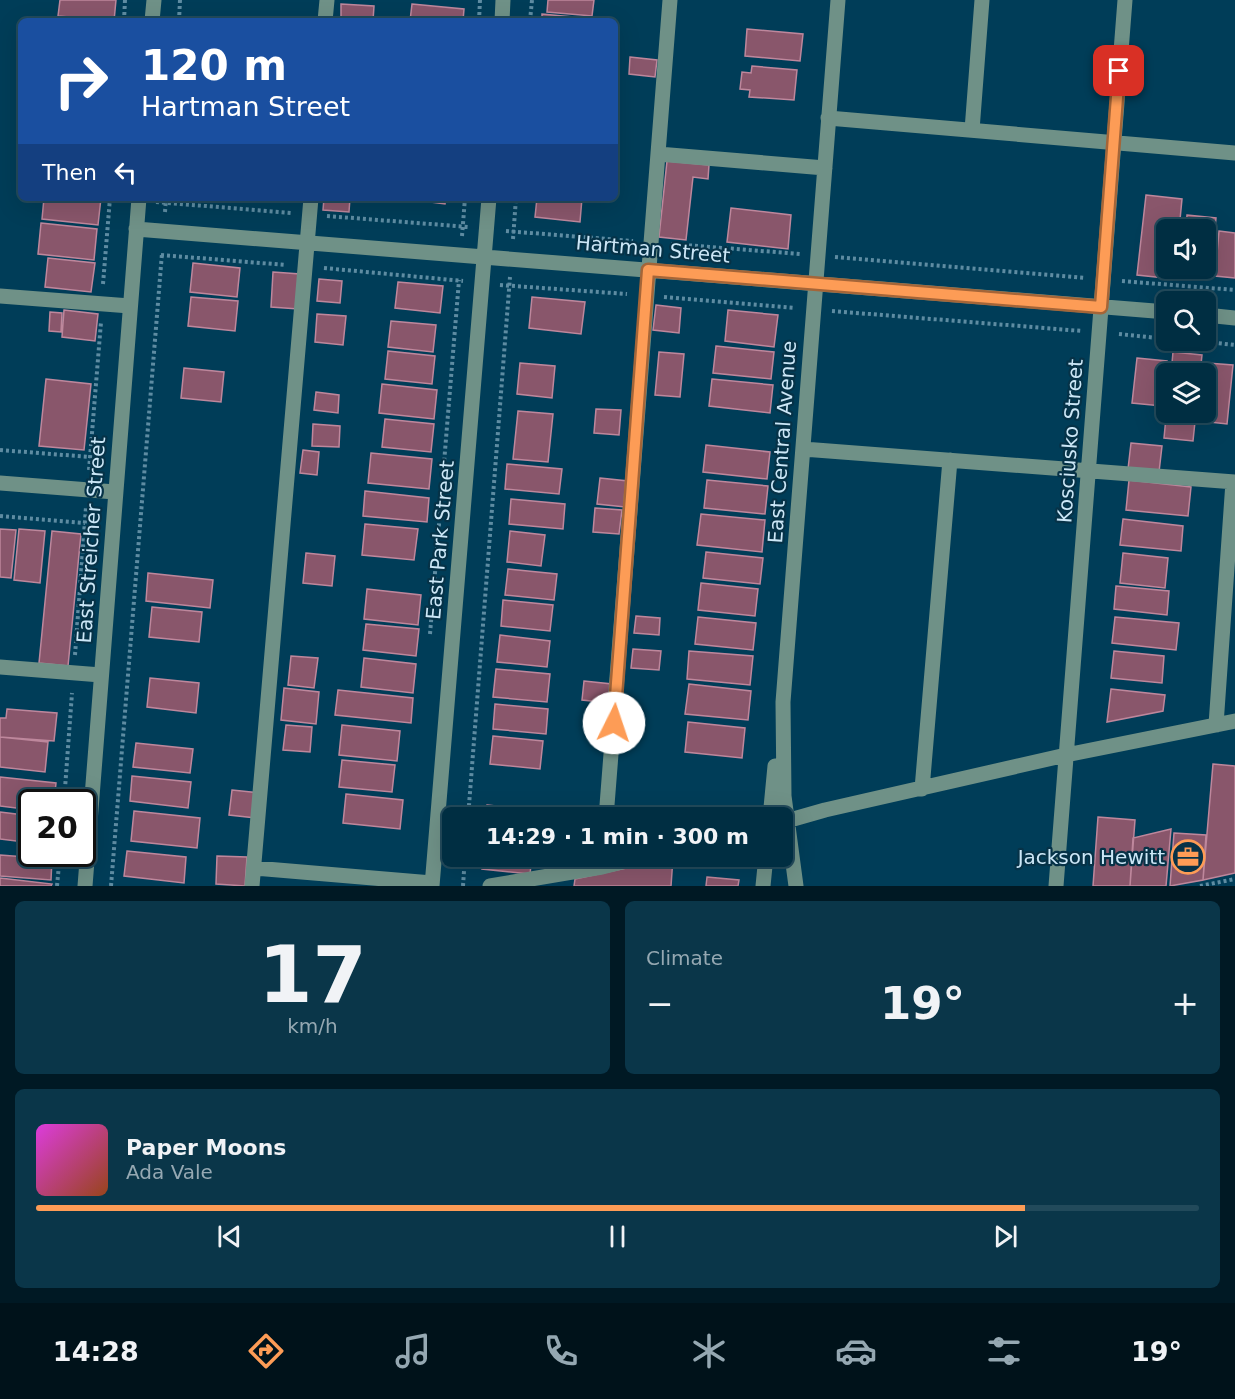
<!DOCTYPE html>
<meta charset="utf-8">
<style>
body{margin:0;font-family:"DejaVu Sans",sans-serif;background:#0a3649;color:#f1f3f6;height:100vh;display:flex;flex-direction:column;font-size:22px;white-space:nowrap}
*{box-sizing:border-box;margin:0}
p{font-size:20px;color:#95a8b2}
.icon{flex:none;width:33px;height:33px;fill:none;stroke:currentColor;stroke-width:2;stroke-linecap:round;stroke-linejoin:round}
.map{position:relative;height:886px;overflow:hidden}
.drawer{display:flex;flex-direction:column;gap:15px;padding:15px;background:#001924;flex:1}
.drawer>*{flex:none}
.top-card{position:absolute;left:18px;top:18px;width:600px;height:183px;border-radius:9px;box-shadow:0 6px 24px #0002,0 0 0 2px #224a5b;background:#1a4fa0;color:#fff;overflow:hidden}
.buttons{position:absolute;left:1156px;top:219px;display:grid;gap:12px}
.buttons a{display:grid;place-items:center;width:60px;height:60px;border-radius:9px;background:#002e42;box-shadow:0 6px 24px #0002,0 0 0 2px #224a5b;font-size:30px}
.speed{position:absolute;left:18px;top:789px;display:flex;gap:12px;font-size:30px;font-weight:700;text-align:center}
.speed>*{display:grid;place-content:center;width:78px;height:78px;border-radius:50%;background:#002e42;box-shadow:0 6px 24px #0002,0 0 0 2px #224a5b;line-height:1}
.speed .limit{border:3px solid #111;border-radius:9px;background:#fff;color:#111}
.pin{position:absolute;display:grid;place-items:center;width:51px;height:51px;color:#fff;margin:-26px;border-radius:12px;box-shadow:0 3px 9px #0006}
.me{position:absolute;width:66px;margin:-33px;rotate:4deg;stroke-linejoin:round;filter:drop-shadow(0 0 4px #0008)}
.turn{display:flex;align-items:center;gap:21px;height:126px;padding:0 24px;font-size:27px}
.turn .icon{width:78px;height:78px;stroke-width:2.5}
.turn b{display:block;font-size:42px;line-height:51px}
.then{display:flex;align-items:center;height:57px;padding:0 24px;background:#0003;gap:12px;font-size:22px}
.big{font-size:45px;font-weight:600;line-height:1.1}
.drawer .card{flex:1;display:flex;flex-direction:column;justify-content:center;gap:9px;min-width:0;padding:0 21px;border-radius:9px;background:#0a3649}
.drawer .dial{align-items:center;gap:0}
.dial b{font-size:78px;line-height:1}
.song{display:flex;align-items:center;gap:18px}
.cover{width:72px;height:72px;border-radius:9px;background:linear-gradient(135deg,hsl(300 70% 55%),hsl(20 70% 35%))}
.played{height:6px;border-radius:3px;background:linear-gradient(90deg,#fd9c56 85%,#224a5b 85%)}
.keys{display:flex;justify-content:space-around;direction:ltr}
.heat{display:flex;justify-content:space-between;align-items:center;font-size:33px;direction:ltr}
.drawer .tiles{flex:1;display:grid;gap:15px;grid-template-columns:1fr 1fr}
.card:last-child{grid-column:span 2}
.trip{position:absolute;left:442px;top:807px;width:351px;height:60px;border-radius:9px;background:#002e42;box-shadow:0 6px 24px #0002,0 0 0 2px #224a5b;font-weight:600;line-height:60px;text-align:center}
.tab-bar{display:flex;height:96px;justify-content:space-around;align-items:center;background:#00121a;color:#95a8b2}
.tab-bar .icon{width:42px;height:42px}
.tab-bar .on{color:#fd9c56}
.tab-bar b{font-size:27px;color:#f1f3f6}
.map>svg:first-child{display:block}
.building{fill:#89566b;stroke:#be879c;stroke-width:1.5}
.lines{fill:none;stroke-linecap:round;stroke-linejoin:round}
.path{stroke:#5e8ca2;stroke-width:4;stroke-dasharray:3 3;stroke-linecap:butt}
.minor{stroke:#6f9187;stroke-width:15}
.route-casing{stroke:#a46538;stroke-width:15}
.route{stroke:#fd9c56;stroke-width:10}
.labels{text-anchor:middle;dominant-baseline:central;stroke-width:4.5;stroke-linejoin:round;paint-order:stroke}
.street-label{font-size:20px;fill:#cce7f7;stroke:#063247}
.poi-label{font-size:20px;fill:#cce7f7;stroke:#063247;text-anchor:end}
</style>
<div class="map">
<svg width="1235" height="886" viewBox="0 0 1235 886">
<rect width="100%" height="100%" fill="#003d58"/>
<path class="building" d="M60 0H116L114 21 58 16Z
M548 0H594L592 16 547 12Z
M341 4 374 6 373 21H341Z
M412 4 464 9 463 21H410Z
M542 14 594 19V21H542Z
M747 29 803 34 800 61 745 56Z
M630 57 657 60 655 77 629 74Z
M752 66 797 70 794 100 749 97 750 90 740 89 742 72 751 73Z
M667 161 709 165 708 179 693 177 686 240 659 237Z
M1146 195 1182 199 1179 230H1167V268H1175L1174 279 1137 275Z
M44 198H101L98 225 42 219Z
M324 198H350L349 212 323 210Z
M400 198H446L445 204Z
M537 198H582L580 222 535 217Z
M731 208 791 215 788 249 727 242Z
M1187 215 1216 218 1210 277 1181 274 1182 268H1206V230H1186Z
M41 223 97 229 94 260 38 254Z
M1219 231 1235 233V278L1215 276Z
M48 258 95 263 91 292 45 287Z
M193 263 240 268 237 297 190 292Z
M273 272 300 274 298 309 271 307Z
M319 279 342 281 340 303 317 301Z
M398 282 443 286 440 313 395 308Z
M191 297 238 301 235 331 188 326Z
M532 297 585 302 581 334 529 328Z
M656 305 681 308 679 333 653 330Z
M64 310 98 314 95 341 62 337Z
M728 310 778 315 774 347 725 341Z
M50 312 62 313 61 332 49 331Z
M317 314 346 316 343 345 315 342Z
M391 321 436 325 433 352 388 347Z
M716 346 774 352 771 379 713 373Z
M388 351 435 356 432 384 385 379Z
M659 352 684 354 680 397 655 395Z
M1173 352 1202 355 1200 374H1171Z
M1137 358 1167 361 1162 406 1132 403Z
M520 363 555 366 552 398 517 394Z
M1207 363 1233 365 1227 424 1201 421 1202 412H1206Z
M184 368 224 372 221 402 181 398Z
M46 379 91 384 84 450 39 446Z
M712 379 773 385 770 413 709 406Z
M382 384 437 390 434 419 379 413Z
M316 392 339 395 338 413 314 410Z
M1167 407V412H1196L1193 441 1164 438Z
M596 409 621 410 619 435 594 433Z
M518 411 553 414 548 462 513 459Z
M385 419 434 424 431 452 382 447Z
M313 424 340 426 339 447 312 446Z
M1131 443 1162 446 1159 472 1128 469Z
M706 445 770 452 767 479 703 472Z
M303 450 319 452 317 475 300 473Z
M371 453 432 459 429 489 368 483Z
M507 464 562 469 559 494 505 489Z
M600 478 628 481 625 507 597 504Z
M707 480 768 486 765 514 704 508Z
M1129 480 1191 487 1188 516 1126 510Z
M365 491 429 498 427 522 363 516Z
M511 499 565 504 563 529 509 524Z
M595 508 622 510 619 534 593 532Z
M701 514 765 520 762 552 697 545Z
M1123 519 1183 526 1181 551 1120 545Z
M365 524 418 529 414 560 362 555Z
M0 529 16 530 11 578 0 577Z
M19 529 45 531 40 583 14 580Z
M52 531 81 534 68 666 39 663Z
M510 531 545 535 541 566 507 562Z
M706 552 763 558 760 584 703 578Z
M306 553 335 556 332 586 303 583Z
M1123 553 1168 558 1165 588 1120 583Z
M508 569 557 574 554 600 505 595Z
M148 573 213 580 210 608 146 601Z
M701 583 758 589 755 616 698 610Z
M1116 586 1169 591 1167 615 1114 609Z
M367 589 421 595 418 625 364 619Z
M503 600 553 605 550 631 501 626Z
M152 607 202 612 199 642 149 637Z
M636 616 660 618 659 635 634 633Z
M698 617 756 623 753 650 695 644Z
M1115 617 1179 623 1176 650 1112 643Z
M366 624 419 629 416 656 363 650Z
M500 635 550 641 547 667 497 662Z
M633 649 661 651 659 670 631 668Z
M689 651 753 656 750 685 687 679Z
M1114 651 1164 656 1162 683 1111 678Z
M291 656 318 658 314 688 288 685Z
M364 658 416 664 413 693 361 687Z
M496 669 550 674 547 702 493 697Z
M150 678 199 683 196 713 147 707Z
M584 681 612 684 610 703 582 700Z
M689 684 751 691 748 720 685 714Z
M284 688 319 692 316 724 281 720Z
M1111 689 1165 695 1163 711 1107 722Z
M338 690 413 698 411 723 335 715Z
M495 704 548 709 546 734 493 729Z
M7 709 57 713 54 741 0 737V718H6Z
M688 722 745 728 742 758 685 752Z
M286 725 312 727 310 752 283 750Z
M342 725 400 731 397 761 339 755Z
M493 736 543 741 540 769 490 764Z
M0 737 48 742 45 772 0 767Z
M136 743 193 749 190 773 133 767Z
M342 760 395 765 392 792 339 787Z
M1213 764 1235 766V873L1203 880Z
M132 776 191 782 188 808 130 801Z
M0 777 56 783 54 802H32V810L0 806Z
M232 790 260 793 257 818 229 815Z
M346 794 403 800 400 829 343 823Z
M487 805 542 811V818H485Z
M134 811 200 818 197 848 131 841Z
M0 812 32 816V843L0 839Z
M1098 817 1135 820 1130 886H1093Z
M1171 829 1166 886H1130L1133 838Z
M1174 833 1206 835 1203 880 1170 886Z
M127 851 186 857 184 883 124 876Z
M0 855 52 859 51 880 0 876Z
M217 856 247 857 245 886 216 884Z
M484 856H532L530 874 482 869Z
M673 858 671 886H574L575 879Z
M707 877 739 880 738 886H706Z
M0 878 52 884 51 886H0Z"/>
<g class="lines">
<path class="path" d="M124 21 125 0
M179 21 180 0
M479 21 480 0
M530 21 532 0
M156 202 292 213
M165 212 166 198
M327 216 469 227
M506 231 633 241
M462 236 465 198
M513 239 516 198
M671 244 801 254
M161 255 286 265
M835 257 1085 278
M324 268 463 281
M1122 281 1235 290
M103 284 110 198
M500 285 627 294
M664 297 795 308
M832 311 1082 331
M1119 334 1167 339
M1189 340 1235 345
M0 450 90 457
M89 470 101 322
M0 516 85 523
M430 634 459 280
M75 655 86 507
M64 802 72 693
M468 818 510 277
M57 886 60 854
M111 886 162 253
M463 886 465 856
M1200 886 1235 879"/>
<path class="minor" d="M152 21 154 0
M325 21 327 0
M502 21 503 0
M828 118 1235 153
M972 130 982 0
M658 154 825 168
M136 229 1167 312
M0 296 130 306
M1206 315 1235 318
M803 449 1235 482
M0 483 115 492
M0 667 101 675
M1216 725 1233 482
M922 789 950 460
M606 818 670 0
M770 818 775 766
M783 822 825 810 1066 755 1235 721
M254 868 432 883
M85 886 139 198
M252 886 311 198
M432 886 489 198
M490 886 602 867 646 856
M763 886 766 856
M796 886 784 796 783 702 838 0
M1056 886 1125 0"/>
</g>
<g class="lines">
<g class="route-casing">
<path id="route" d="M614 723 648 270 1101 307 1119 71"/>
</g>
<use href="#route" class="route"/>
</g>
<defs>
<g id="office-ring" transform="scale(1.725)"><circle r="9.5" fill="#063247" stroke="#fd9c56" stroke-width="1.5"/><path d="M-6-3h4V-5.5h4V-3h4V5H-6ZM-1-4.5V-3h2v-1.5ZM-6 0V1H6V0Z" fill="#fd9c56"/></g>
</defs>
<g fill-rule="evenodd">
<use href="#office-ring" x="1188" y="857"/>
</g>
<g class="labels">
<g class="street-label">
<text transform="translate(653 249) rotate(5)">Hartman Street</text>
<text transform="translate(1070 441) rotate(-86)">Kosciusko Street</text>
<text transform="translate(782 442) rotate(-86)">East Central Avenue</text>
<text transform="translate(91 540) rotate(-86)">East Streicher Street</text>
<text transform="translate(440 540) rotate(-85)">East Park Street</text>
</g>
<g class="poi-label">
<text x="1165" y="857">Jackson Hewitt</text>
</g>
</g>
</svg>
<div class="buttons">
<a><svg class="icon" aria-label="sound" viewBox="0 0 24 24"><path d="M4 9h4l5-4v14l-5-4H4zM17 9q2 3 0 6"/></svg></a>
<a><svg class="icon" aria-label="search" viewBox="0 0 24 24"><circle cx="10" cy="10" r="6"/><path d="M15 15l6 6"/></svg></a>
<a><svg class="icon" aria-label="layers" viewBox="0 0 24 24"><path d="M12 4l9 5-9 5-9-5zM3 14l9 5 9-5"/></svg></a>
</div>
<div class="speed"><div class="limit">20</div></div>
<div class="pin" style="left:1119px;top:71px;background:#d93025"><svg class="icon" aria-label="arrive" viewBox="0 0 24 24"><path d="M6 21V4h12l-3 4 3 4H6"/></svg></div>
<svg class="me" style="left:614px;top:723px" viewBox="-20 -20 40 40"><circle r="19" fill="#fff"/><path d="M0-13L10 11 0 6-10 11z" fill="#fd9c56"/></svg>
<div class="trip">14:29 · 1 min · 300 m</div>
<div class="top-card">
<div class="turn"><svg class="icon" aria-label="right" viewBox="0 0 24 24"><path d="M7 20v-9h11M14 6l5 5-5 5"/></svg><div><b>120 m</b>Hartman Street</div></div>
<div class="then">Then<svg class="icon" aria-label="left" viewBox="0 0 24 24"><path d="M17 20v-9H6M10 6l-5 5 5 5"/></svg></div>
</div>
</div>
<section class="drawer">
<div class="tiles">
<div class="card dial"><b>17</b><p>km/h</p></div>
<div class="card"><p>Climate</p>
<div class="heat"><a>−</a><b class="big">19°</b><a>+</a></div>
</div>
<div class="card">
<div class="song"><i class="cover"></i><div><b>Paper Moons</b><p>Ada Vale</p></div></div>
<div class="played"></div>
<div class="keys"><svg class="icon" aria-label="previous" viewBox="0 0 24 24"><path d="M18 5L8 12l10 7zM5 5v14"/></svg><svg class="icon" aria-label="pause" viewBox="0 0 24 24"><path d="M8 5v14M16 5v14"/></svg><svg class="icon" aria-label="next" viewBox="0 0 24 24"><path d="M6 5l10 7-10 7zM19 5v14"/></svg></div>
</div>
</div>
</section>
<nav class="tab-bar">
<b>14:28</b>
<svg class="icon on" aria-label="directions" viewBox="0 0 24 24"><path d="M12 3l9 9-9 9-9-9zM9 14v-3h6M13 9l2 2-2 2"/></svg>
<svg class="icon" aria-label="music" viewBox="0 0 24 24"><path d="M9 18V5l10-2v13"/><circle cx="6" cy="18" r="3"/><circle cx="16" cy="16" r="3"/></svg>
<svg class="icon" aria-label="phone" viewBox="0 0 24 24"><path d="M5 4h4l2 5-3 2q2 4 5 5l2-3 5 2v4C11 20 4 13 5 4z"/></svg>
<svg class="icon" aria-label="climate" viewBox="0 0 24 24"><path d="M12 3v18M4 7l16 10M4 17L20 7"/></svg>
<svg class="icon" aria-label="car" viewBox="0 0 24 24"><path d="M5 17H2v-5l4-1 3-4h7l3 4 3 1v5h-3M9 17h6M6 11h13"/><circle cx="7" cy="17" r="2"/><circle cx="17" cy="17" r="2"/></svg>
<svg class="icon" aria-label="filters" viewBox="0 0 24 24"><path d="M4 7h16M4 17h16"/><circle cx="9" cy="7" r="2"/><circle cx="15" cy="17" r="2"/></svg>
<b>19°</b>
</nav>
